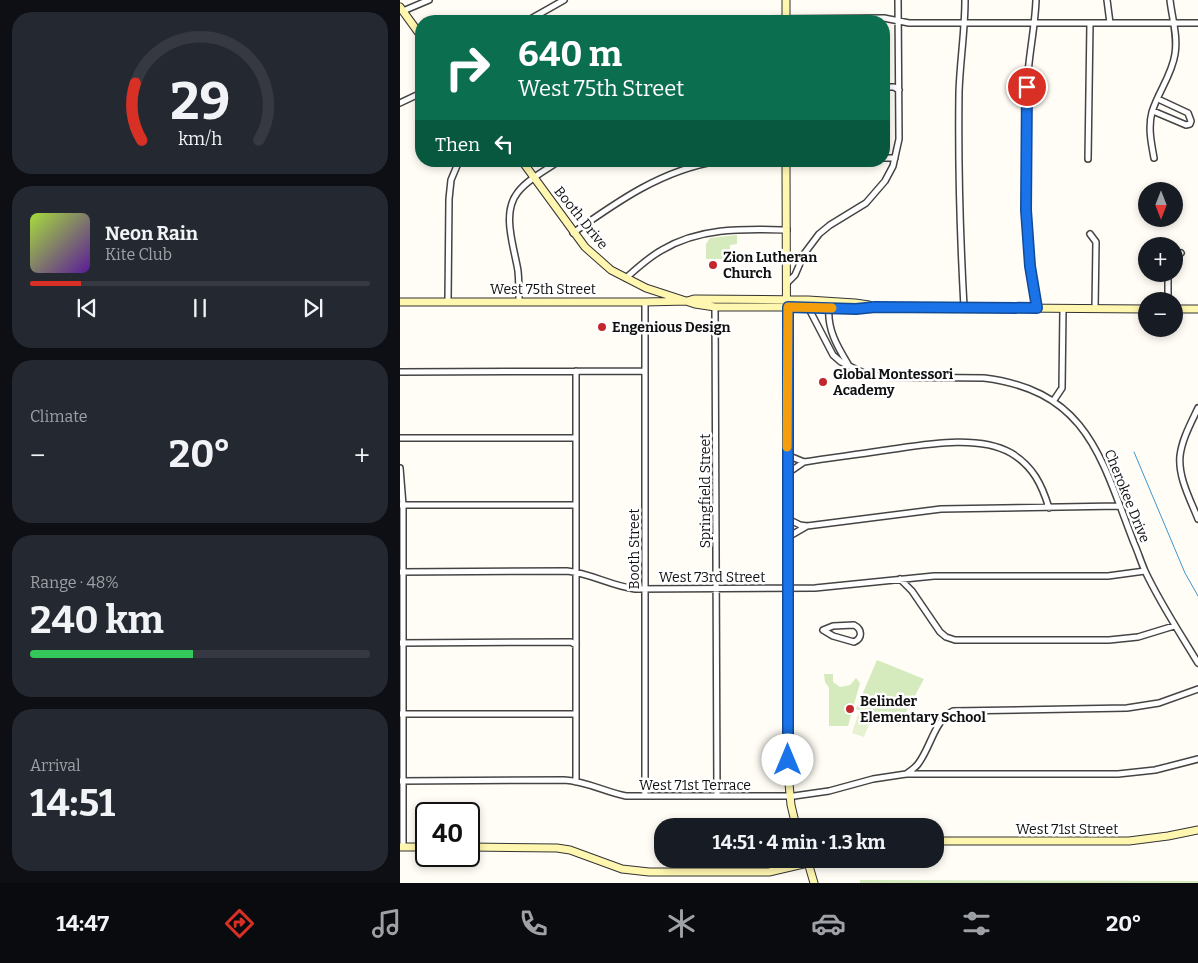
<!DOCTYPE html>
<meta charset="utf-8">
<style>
body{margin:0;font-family:Bitter,serif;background:#242831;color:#f1f3f6;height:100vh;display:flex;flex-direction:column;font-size:19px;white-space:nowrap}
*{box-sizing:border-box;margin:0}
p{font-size:16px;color:#9ea1a6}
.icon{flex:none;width:28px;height:28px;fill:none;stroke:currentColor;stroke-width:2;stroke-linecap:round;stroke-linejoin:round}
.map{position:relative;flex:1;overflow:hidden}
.details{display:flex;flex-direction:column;gap:12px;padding:12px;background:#0d0f14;width:400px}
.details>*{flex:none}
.guide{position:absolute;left:15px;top:15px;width:475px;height:152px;border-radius:20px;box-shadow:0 2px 8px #0003;background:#0b6e4f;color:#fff;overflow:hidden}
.needle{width:32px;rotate:180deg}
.tools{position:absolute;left:738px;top:182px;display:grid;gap:10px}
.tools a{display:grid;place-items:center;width:45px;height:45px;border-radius:50%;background:#171b24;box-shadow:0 2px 8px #0003;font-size:25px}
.speed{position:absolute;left:15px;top:802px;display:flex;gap:10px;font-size:25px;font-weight:700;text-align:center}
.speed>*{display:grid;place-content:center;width:65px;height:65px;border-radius:50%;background:#171b24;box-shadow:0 2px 8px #0003;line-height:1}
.speed .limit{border:2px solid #111;border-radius:8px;background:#fff;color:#111}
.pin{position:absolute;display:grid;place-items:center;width:42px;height:42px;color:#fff;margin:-21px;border:2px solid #fff;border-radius:50%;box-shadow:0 1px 5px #0007}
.me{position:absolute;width:55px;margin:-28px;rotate:0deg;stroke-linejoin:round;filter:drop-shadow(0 0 4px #0008)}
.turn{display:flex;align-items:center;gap:18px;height:105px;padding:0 20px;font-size:22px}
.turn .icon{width:65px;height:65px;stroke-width:2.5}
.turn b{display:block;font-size:35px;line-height:42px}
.then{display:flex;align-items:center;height:48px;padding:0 20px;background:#0003;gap:10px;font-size:19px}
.big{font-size:38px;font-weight:700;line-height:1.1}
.details .tile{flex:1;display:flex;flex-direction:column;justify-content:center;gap:8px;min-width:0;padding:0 18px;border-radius:20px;background:#242831}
.details .dial{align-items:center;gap:0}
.dial svg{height:130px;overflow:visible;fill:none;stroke:#363941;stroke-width:7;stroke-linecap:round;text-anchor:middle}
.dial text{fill:#f1f3f6;stroke:none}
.song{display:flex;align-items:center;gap:15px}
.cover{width:60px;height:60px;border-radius:8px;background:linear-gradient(135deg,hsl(80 70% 55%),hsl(270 70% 35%))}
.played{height:5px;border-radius:2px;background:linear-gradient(90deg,#d93025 15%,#363941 15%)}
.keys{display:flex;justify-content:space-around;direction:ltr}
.heat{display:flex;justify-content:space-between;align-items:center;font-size:28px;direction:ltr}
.charge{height:8px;border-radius:4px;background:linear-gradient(90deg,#34c759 48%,#363941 0)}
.trip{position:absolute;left:254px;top:818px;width:290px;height:50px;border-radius:20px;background:#171b24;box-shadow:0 2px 8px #0003;font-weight:700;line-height:50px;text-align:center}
.menu{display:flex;height:80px;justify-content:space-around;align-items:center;background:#090b0e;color:#9ea1a6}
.menu .icon{width:35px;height:35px}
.menu .active{color:#d93025}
.menu b{font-size:22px;color:#f1f3f6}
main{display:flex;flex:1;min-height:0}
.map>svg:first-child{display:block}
.green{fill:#d5ebbd}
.pitch{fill:#e6f2cf}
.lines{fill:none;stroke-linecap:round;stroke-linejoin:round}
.stream{stroke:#3f96cf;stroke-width:1}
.street-casing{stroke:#444;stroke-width:8}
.secondary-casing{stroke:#333;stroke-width:9}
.street{stroke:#fff;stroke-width:5}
.secondary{stroke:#fff6b0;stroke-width:7}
.route-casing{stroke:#114b97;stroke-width:12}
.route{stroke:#1a73e8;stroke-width:9}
.slow{stroke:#f59e0b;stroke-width:9}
.poi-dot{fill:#c4262e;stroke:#fff;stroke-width:2}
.labels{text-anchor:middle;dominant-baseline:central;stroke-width:5;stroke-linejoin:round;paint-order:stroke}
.street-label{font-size:14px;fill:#111;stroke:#fff}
.poi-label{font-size:14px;font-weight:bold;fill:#111;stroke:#fff;text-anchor:start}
</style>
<main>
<section class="details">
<div class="tile dial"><svg viewBox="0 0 100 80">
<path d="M14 69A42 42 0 1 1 86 69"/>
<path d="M14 69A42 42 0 0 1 10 34" stroke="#d93025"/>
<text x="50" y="56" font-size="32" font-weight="700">29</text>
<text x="50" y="72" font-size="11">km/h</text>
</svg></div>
<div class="tile">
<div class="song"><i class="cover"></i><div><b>Neon Rain</b><p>Kite Club</p></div></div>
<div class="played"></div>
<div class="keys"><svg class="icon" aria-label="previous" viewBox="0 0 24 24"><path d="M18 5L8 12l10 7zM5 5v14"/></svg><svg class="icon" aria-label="pause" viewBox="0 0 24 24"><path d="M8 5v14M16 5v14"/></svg><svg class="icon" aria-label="next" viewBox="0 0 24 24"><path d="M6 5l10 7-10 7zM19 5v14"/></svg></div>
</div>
<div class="tile"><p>Climate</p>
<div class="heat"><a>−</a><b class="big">20°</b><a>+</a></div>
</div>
<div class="tile"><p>Range · 48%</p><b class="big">240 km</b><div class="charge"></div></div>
<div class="tile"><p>Arrival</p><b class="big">14:51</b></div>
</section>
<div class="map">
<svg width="798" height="883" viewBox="0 0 798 883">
<rect width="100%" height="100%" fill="#fffdf5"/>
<path class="green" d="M337 235V244L330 245V259H306V244L310 238Z
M477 660 524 679 499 725 456 709Z
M424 674H433V682L440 687 450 685 456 678 460 683 448 726H429V688L425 682Z
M460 880 798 881V883H460Z"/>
<path class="pitch" d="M459 712 472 716 464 737 452 733Z"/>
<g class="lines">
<path class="stream" d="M734 452 785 573 798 596"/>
<g class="street-casing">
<path id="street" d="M636 0C635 29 628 58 627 87 624 160 625 235 637 307
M707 0 710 23
M3 11 29 0
M127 21 164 0
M329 21 370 19 484 18 509 23H798
M484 87H494L499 90
M0 103 21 93
M753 111 786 125 790 124 791 121 788 113 758 99
M484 158H495
M754 158C751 142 748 127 752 112 758 92 772 75 775 54 778 36 772 18 770 0
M688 159 690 23
M173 233C218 201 262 170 318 161
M690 234 696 242 695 309
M774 260 781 253
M226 278C237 268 249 257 262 250 301 227 343 229 387 230
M387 283 395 275 404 254 419 234 430 225 466 203 485 181 493 166 499 139 498 0
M48 301 49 199 51 180 59 161
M768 301V274
M119 302C119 291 119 281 118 271 114 246 101 213 118 192 128 179 146 170 159 161
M245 302V796
M315 307 317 796
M408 307 433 355 441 362 464 373 483 377 584 378C688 391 701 458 734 543 738 552 741 562 745 571 760 603 780 633 798 663
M429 307C427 329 437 346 448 364
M564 307C560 235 558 164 559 92 560 61 565 31 565 0
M176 371V782
M0 372 245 371
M654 400 662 388 663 309
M798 408C791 423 782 439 780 456 778 477 790 499 798 519
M0 438H176
M387 455 404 462C429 458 454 455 480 451 518 446 576 433 611 453 633 466 642 485 649 508
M0 468 3 505V847
M388 473 404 462
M0 505H176
M388 519 400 525 407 526 541 509 719 506
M388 537 407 526
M0 572 167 571C190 573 211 586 235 589L415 588 534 576H708L745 571
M500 579 512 591 540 632 546 637 555 640H709L738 637 774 626
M454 625C462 629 463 638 454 642L433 636 423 630 433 626Z
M0 643 171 642 176 645
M0 714H176
M506 774C510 771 515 768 518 764 531 747 534 721 553 711L727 708 759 703 798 689
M0 781 164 780C186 781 205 792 226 796H394L429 791 473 779 506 774H718L755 770 798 759"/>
</g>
<g class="secondary-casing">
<path id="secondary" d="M386 0V21
M0 7 21 36
M122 161 185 247 211 270 246 288 295 304 315 307H408L456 309 475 307 746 309
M386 161 388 773 391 805 396 826
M0 302H245L287 301 294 299 408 300 455 303 469 305
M774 309H798
M535 841H729L768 836 798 830
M0 847H26
M69 847 157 848 170 850 222 869 249 872H369L425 859
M407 859 414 883"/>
</g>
<use href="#street" class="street"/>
<use href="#secondary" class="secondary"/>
</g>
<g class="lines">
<g class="route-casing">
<path id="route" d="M388 760V307L456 309 475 307 637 308 630 266 626 210 627 87"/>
</g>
<use href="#route" class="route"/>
<path class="slow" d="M387 447 388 307 432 308"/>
</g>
<g class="poi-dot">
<circle cx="313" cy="265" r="5"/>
<circle cx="202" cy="327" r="5"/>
<circle cx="423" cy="382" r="5"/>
<circle cx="450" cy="709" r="5"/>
</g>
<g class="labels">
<g class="street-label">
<text transform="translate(181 218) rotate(51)">Booth Drive</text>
<text x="143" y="289">West 75th Street</text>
<text transform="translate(305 491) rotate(-90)">Springfield Street</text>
<text transform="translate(727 496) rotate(68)">Cherokee Drive</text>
<text transform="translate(234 549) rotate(-90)">Booth Street</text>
<text x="312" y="577">West 73rd Street</text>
<text x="295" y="785">West 71st Terrace</text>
<text x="667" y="829">West 71st Street</text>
</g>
<g class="poi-label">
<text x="323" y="257">Zion Lutheran<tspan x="323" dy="16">Church</tspan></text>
<text x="212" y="327">Engenious Design</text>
<text x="433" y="374">Global Montessori<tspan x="433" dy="16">Academy</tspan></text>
<text x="460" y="701">Belinder<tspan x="460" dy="16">Elementary School</tspan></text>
</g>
</g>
</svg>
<div class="tools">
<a><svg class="needle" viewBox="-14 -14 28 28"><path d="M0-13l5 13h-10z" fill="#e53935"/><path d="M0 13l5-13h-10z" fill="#9ea1a6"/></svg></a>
<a>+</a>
<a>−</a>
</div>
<div class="speed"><div class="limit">40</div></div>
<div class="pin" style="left:627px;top:87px;background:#d93025"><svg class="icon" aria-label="arrive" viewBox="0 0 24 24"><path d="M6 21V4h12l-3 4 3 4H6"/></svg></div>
<svg class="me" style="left:388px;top:760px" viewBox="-20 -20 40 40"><circle r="19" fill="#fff"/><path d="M0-13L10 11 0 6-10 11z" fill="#1a73e8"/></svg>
<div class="trip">14:51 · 4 min · 1.3 km</div>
<div class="guide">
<div class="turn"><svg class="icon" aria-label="right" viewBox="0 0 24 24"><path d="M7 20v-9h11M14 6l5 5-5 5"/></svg><div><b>640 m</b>West 75th Street</div></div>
<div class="then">Then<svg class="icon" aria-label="left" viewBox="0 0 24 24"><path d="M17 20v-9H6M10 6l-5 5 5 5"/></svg></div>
</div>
</div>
</main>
<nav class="menu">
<b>14:47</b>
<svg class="icon active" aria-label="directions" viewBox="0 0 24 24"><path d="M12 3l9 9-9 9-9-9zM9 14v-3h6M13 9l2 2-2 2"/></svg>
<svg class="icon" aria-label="music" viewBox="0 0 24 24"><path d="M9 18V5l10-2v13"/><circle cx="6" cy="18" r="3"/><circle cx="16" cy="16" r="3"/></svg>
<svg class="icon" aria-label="phone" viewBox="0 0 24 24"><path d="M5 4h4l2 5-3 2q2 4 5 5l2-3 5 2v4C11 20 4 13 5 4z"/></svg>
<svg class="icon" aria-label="climate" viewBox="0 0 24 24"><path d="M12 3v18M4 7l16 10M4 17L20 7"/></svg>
<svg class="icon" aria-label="car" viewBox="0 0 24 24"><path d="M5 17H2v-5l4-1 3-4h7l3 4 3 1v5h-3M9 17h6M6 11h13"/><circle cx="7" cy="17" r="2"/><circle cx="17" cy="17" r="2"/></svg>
<svg class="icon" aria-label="filters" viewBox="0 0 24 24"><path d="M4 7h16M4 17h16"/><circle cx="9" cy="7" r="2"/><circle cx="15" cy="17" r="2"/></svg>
<b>20°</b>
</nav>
